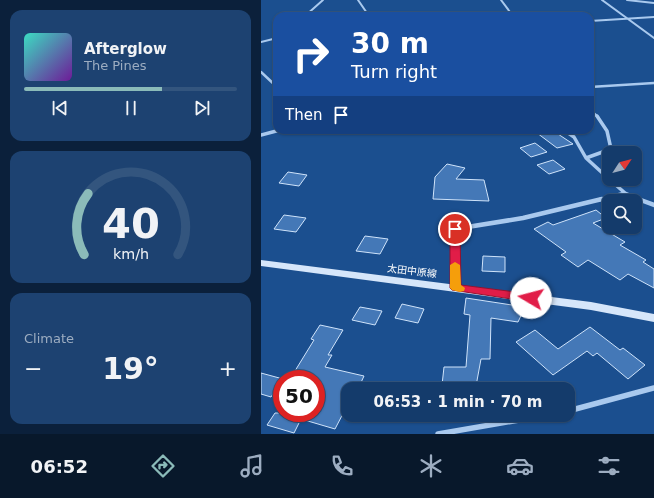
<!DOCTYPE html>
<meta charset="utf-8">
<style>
body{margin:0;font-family:"DejaVu Sans","Noto Sans JP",sans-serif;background:#1d4271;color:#f1f3f6;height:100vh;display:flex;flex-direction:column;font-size:15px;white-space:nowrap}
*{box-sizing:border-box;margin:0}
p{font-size:13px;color:#9dadc1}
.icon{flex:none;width:22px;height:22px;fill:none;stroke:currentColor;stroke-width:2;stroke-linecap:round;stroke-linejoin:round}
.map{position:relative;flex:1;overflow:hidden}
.details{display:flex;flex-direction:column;gap:10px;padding:10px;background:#0b203b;width:261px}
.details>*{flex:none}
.top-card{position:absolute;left:12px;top:12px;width:321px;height:122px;border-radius:12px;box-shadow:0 1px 3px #0004,0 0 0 1px #33557e;background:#1a4fa0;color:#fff;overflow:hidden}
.needle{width:26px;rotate:54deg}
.fabs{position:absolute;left:341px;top:146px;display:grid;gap:8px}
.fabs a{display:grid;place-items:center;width:40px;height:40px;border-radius:8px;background:#143b6b;box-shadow:0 1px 3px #0004,0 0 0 1px #33557e;font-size:20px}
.speed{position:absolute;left:12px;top:370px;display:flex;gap:8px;font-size:20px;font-weight:700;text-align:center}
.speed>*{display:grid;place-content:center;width:52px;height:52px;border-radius:50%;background:#143b6b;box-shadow:0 1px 3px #0004,0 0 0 1px #33557e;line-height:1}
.speed .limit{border:6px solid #d22;background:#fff;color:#111}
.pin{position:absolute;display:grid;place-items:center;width:34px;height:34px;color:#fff;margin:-17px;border:2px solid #fff;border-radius:50%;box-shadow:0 1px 4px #0007}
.me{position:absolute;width:44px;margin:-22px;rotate:278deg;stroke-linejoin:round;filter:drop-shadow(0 0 3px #0008)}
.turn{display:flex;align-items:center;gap:14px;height:84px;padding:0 12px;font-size:18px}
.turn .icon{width:52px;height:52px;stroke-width:2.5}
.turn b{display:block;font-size:28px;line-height:34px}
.then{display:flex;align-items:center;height:38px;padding:0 12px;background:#0003;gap:8px;font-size:15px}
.big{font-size:30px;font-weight:600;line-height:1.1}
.details .tile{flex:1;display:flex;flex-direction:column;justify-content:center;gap:6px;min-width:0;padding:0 14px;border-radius:12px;background:#1d4271}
.details .dial{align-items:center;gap:0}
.dial svg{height:104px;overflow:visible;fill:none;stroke:#33557e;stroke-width:7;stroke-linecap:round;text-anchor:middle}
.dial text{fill:#f1f3f6;stroke:none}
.song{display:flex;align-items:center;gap:12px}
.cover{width:48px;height:48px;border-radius:6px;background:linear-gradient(135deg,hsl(170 70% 55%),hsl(280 70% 35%))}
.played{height:4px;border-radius:2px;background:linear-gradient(90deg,#8bbbb9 65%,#33557e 65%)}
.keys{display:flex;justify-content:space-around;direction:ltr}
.heat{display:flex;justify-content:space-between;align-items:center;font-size:22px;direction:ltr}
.trip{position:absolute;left:80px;top:382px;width:234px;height:40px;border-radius:12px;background:#143b6b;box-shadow:0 1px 3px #0004,0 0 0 1px #33557e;font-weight:600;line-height:40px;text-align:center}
.tabs{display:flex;height:64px;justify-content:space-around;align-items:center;background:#08182b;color:#9dadc1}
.tabs .icon{width:28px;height:28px}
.tabs .selected{color:#8bbbb9}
.tabs b{font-size:18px;color:#f1f3f6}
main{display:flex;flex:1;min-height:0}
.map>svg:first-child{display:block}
.building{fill:#4478b7;stroke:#cfe3fa}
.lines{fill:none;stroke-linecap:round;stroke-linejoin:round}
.street-far4{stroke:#a9c9ee;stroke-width:2}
.street-far3{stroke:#a9c9ee;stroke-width:2.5}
.street-far2{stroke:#a9c9ee;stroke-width:3.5}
.street-far1{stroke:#a9c9ee;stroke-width:4.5}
.street{stroke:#a9c9ee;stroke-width:5.5}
.secondary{fill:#d6e6fa;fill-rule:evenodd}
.route{fill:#e11d48;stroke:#92132f}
.slow{fill:#f59e0b}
.labels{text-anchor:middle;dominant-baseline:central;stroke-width:3;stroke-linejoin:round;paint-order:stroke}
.street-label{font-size:10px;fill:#fff;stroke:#1b4f8f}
</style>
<main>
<section class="details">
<div class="tile">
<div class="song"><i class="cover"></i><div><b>Afterglow</b><p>The Pines</p></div></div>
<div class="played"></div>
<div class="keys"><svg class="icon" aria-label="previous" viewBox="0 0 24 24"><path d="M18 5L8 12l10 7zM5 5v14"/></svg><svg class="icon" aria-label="pause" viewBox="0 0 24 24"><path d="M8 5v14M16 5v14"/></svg><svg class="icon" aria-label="next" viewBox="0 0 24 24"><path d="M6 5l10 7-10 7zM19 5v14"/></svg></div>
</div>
<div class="tile dial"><svg viewBox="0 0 100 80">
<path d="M14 69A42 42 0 1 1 86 69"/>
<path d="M14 69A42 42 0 0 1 17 22" stroke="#8bbbb9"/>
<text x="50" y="56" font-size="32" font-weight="700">40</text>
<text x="50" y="72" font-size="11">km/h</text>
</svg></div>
<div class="tile"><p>Climate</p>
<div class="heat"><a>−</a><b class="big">19°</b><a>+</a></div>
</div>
</section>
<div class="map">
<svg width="393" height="434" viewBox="0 0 393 434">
<rect width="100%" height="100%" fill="#1b4f8f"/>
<path class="building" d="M272 130H291L312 144 296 148Z
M274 143 286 152 270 157 259 148Z
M292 160 304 169 288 174 276 165Z
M186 164 204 168 195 179 223 180 228 201 172 199 174 177Z
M27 172 46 175 38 186 18 183Z
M335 210 345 218 332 223 364 242 359 245 385 260 382 262 393 269V288L367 274 359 280 327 260 317 267 300 255 305 252 273 229 287 222 292 225Z
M23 215 45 218 35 232 13 229Z
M104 236 127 239 119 254 95 251Z
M222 256 244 257V272L221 271Z
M205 298 264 307 257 322 230 318 229 359H220L215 386 181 385 183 367H205L209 315 203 314Z
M141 304 163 309 157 323 134 318Z
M99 307 121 311 114 325 91 320Z
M59 325 82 330 67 355H71L64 367 103 376 97 389H87V404L74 429 40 419 33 433 6 425 14 413H55V379H29L53 340 50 339Z
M329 327 359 350 362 348 384 365 367 379 336 353 332 356 326 351 292 375 255 342 274 330 297 349Z
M0 373 22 379 10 397 0 394Z"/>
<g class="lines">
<path class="street-far4" d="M97 0 108 16
M240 0 252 16
M341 0 393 38
M366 0 393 3
M44 16 62 0
M329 21 393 17
M0 42 16 38"/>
<path class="street-far3" d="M0 72 16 87
M329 87 393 83
M329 110 337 117"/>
<path class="street-far2" d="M303 130 313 137 325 158 348 179
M0 135 19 130
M325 158 350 149 346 131 336 116
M348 179 364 193 380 200
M337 200 364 193"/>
<path class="street-far1" d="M377 199 393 205
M194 288V229L262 218 341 199"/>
<path class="street" d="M307 411 393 388
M177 434 287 415"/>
<path class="secondary" d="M0 260 330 302 393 314V322L330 310 0 266Z"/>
</g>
<path class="route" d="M194 226 199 229 200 285 270 294 273 295 275 298 273 300 270 302 191 290 189 288V229Z"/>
<path class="slow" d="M194 262 199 265 200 285 204 288 203 291 199 292 191 290 189 288V265Z"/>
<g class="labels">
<g class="street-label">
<text transform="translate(151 271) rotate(7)">太田中原線</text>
</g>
</g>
</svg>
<div class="fabs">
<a><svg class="needle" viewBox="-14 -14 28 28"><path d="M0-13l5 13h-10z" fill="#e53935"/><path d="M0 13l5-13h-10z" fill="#9dadc1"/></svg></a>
<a><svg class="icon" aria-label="search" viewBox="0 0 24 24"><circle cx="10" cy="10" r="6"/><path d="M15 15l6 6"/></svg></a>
</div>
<div class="speed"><div class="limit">50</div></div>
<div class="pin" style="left:194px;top:229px;background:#d93025"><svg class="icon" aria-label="arrive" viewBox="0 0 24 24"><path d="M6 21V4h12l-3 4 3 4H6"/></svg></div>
<svg class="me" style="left:270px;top:298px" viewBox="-20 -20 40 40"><circle r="19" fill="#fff"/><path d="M0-13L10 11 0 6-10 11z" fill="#e11d48"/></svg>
<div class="trip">06:53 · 1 min · 70 m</div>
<div class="top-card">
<div class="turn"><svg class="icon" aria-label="right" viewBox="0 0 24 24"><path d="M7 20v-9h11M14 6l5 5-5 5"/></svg><div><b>30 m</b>Turn right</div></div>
<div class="then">Then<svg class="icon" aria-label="arrive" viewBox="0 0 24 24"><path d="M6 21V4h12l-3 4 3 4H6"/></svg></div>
</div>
</div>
</main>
<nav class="tabs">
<b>06:52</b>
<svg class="icon selected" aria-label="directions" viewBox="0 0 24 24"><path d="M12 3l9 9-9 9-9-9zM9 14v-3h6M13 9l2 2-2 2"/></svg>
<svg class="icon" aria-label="music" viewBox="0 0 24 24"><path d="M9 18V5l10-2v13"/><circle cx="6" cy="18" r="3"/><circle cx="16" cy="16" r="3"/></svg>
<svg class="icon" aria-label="phone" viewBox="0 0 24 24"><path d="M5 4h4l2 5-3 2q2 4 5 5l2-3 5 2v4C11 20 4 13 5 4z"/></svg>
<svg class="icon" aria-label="climate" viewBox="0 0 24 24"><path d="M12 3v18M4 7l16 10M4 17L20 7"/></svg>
<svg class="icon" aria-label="car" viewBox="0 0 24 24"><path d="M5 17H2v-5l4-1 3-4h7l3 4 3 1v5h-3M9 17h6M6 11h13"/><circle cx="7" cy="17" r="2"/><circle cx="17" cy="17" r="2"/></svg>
<svg class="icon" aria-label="filters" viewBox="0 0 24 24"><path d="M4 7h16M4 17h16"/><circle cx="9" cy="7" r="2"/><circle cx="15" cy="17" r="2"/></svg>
</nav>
